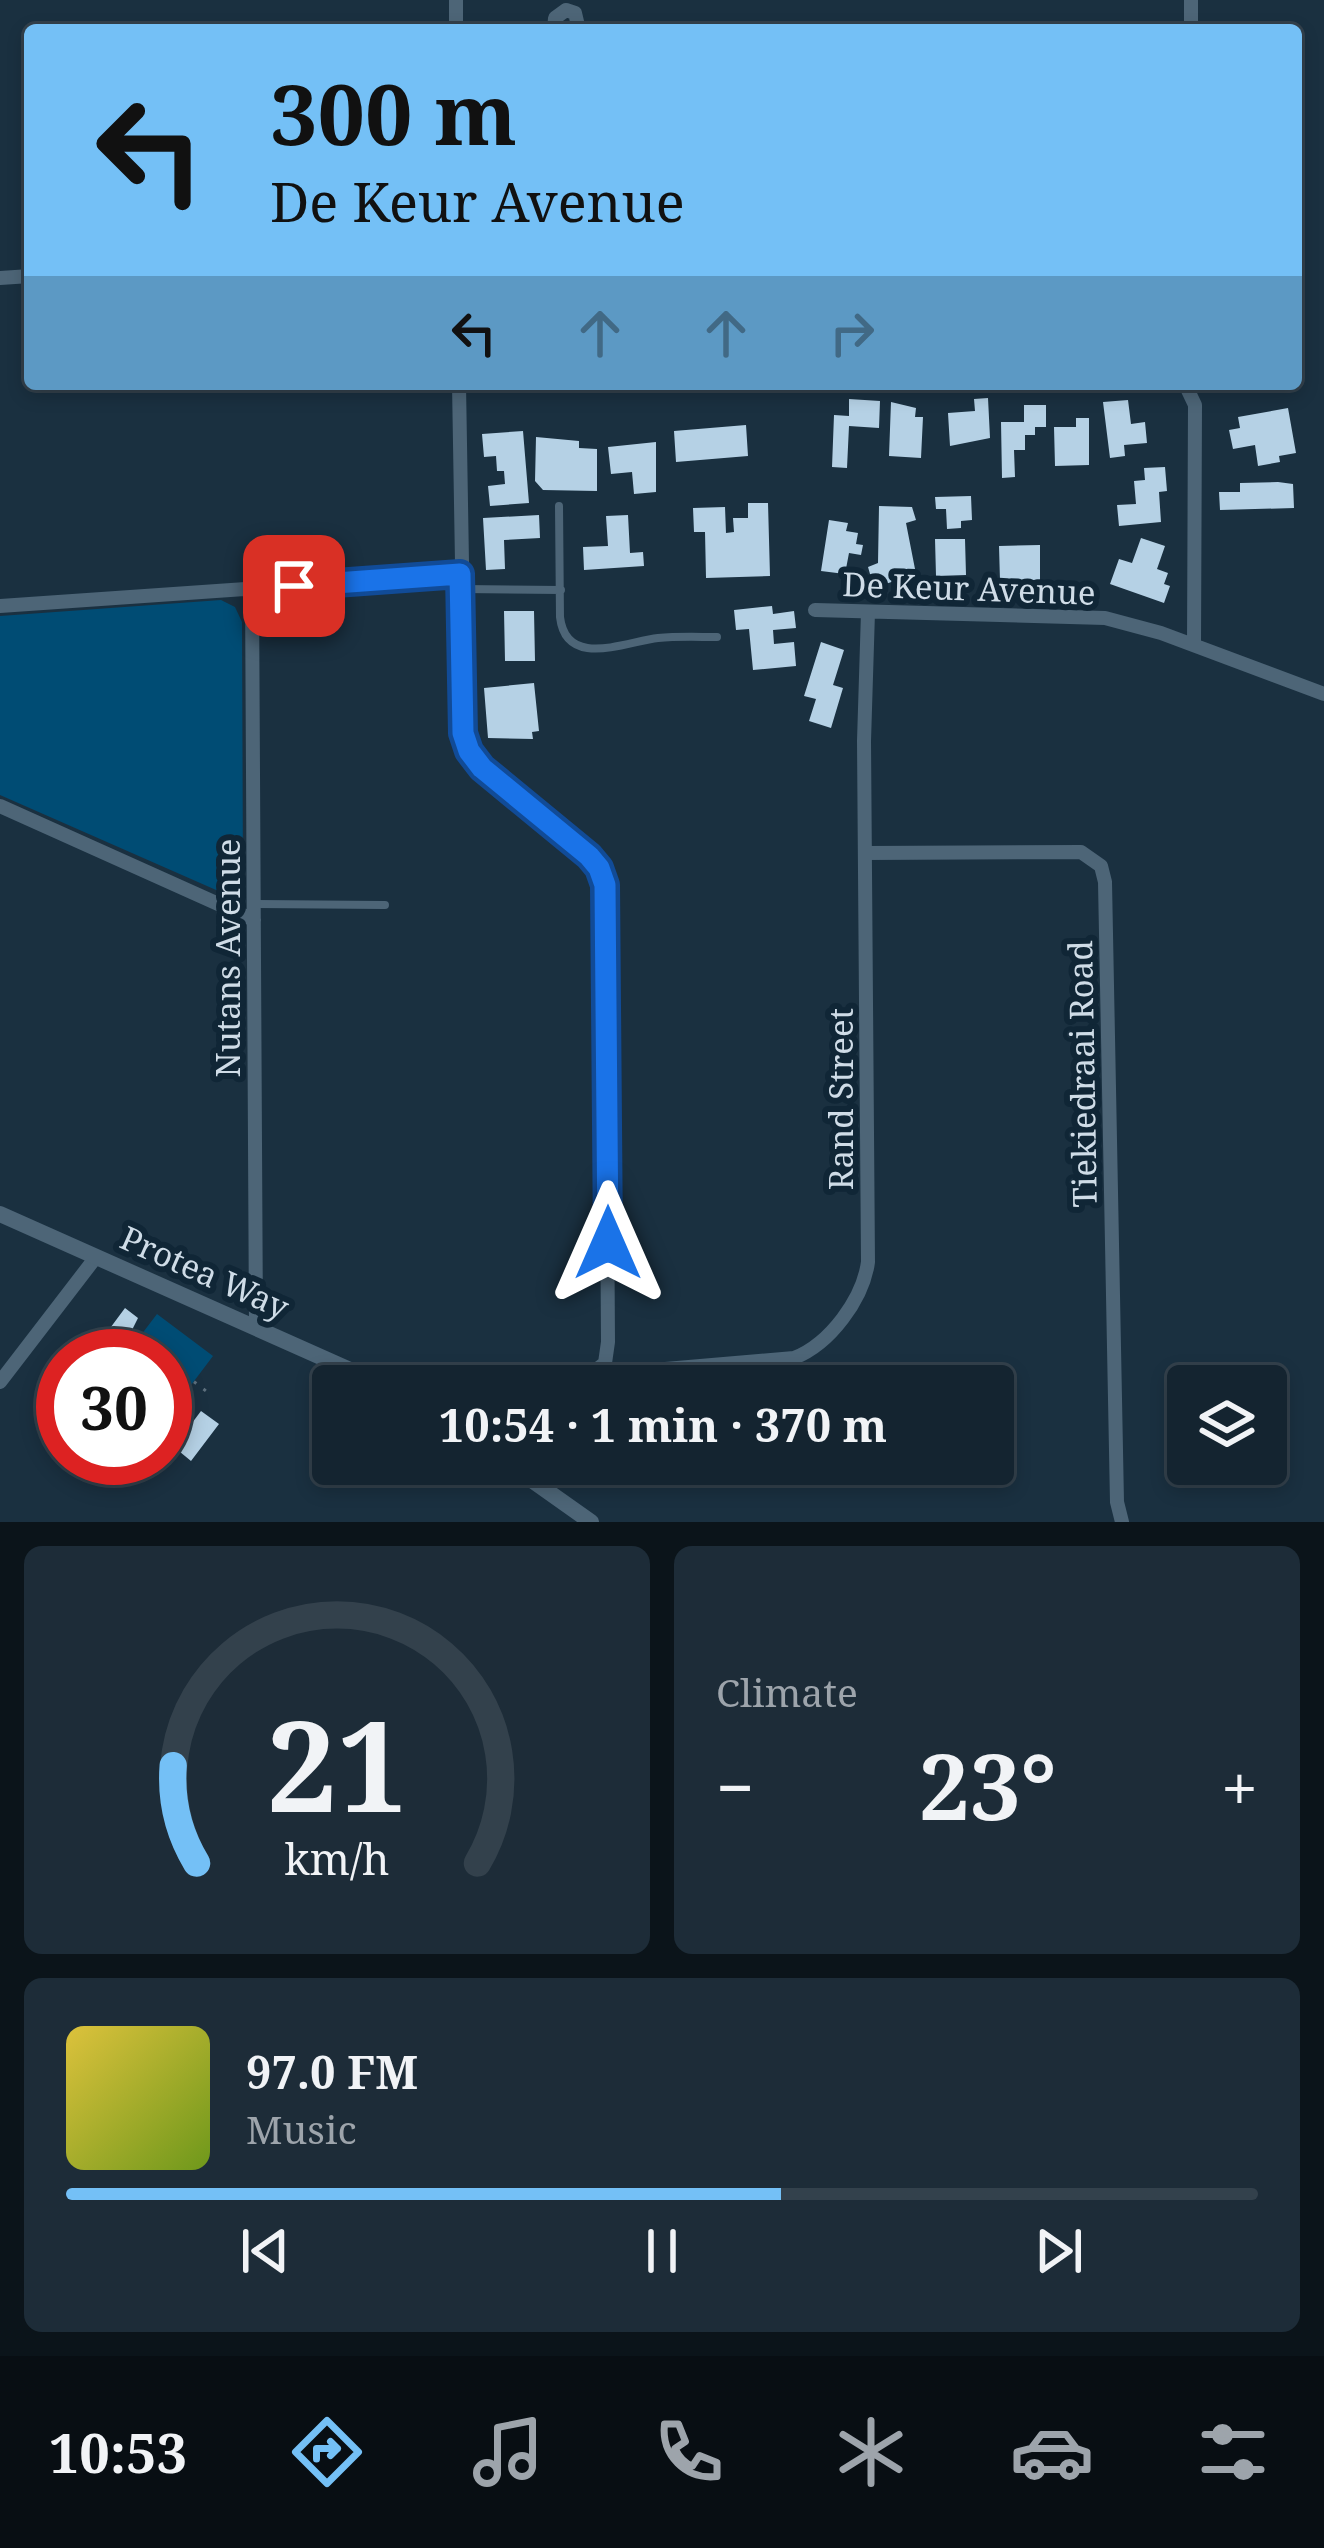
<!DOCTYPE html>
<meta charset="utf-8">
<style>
body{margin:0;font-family:"Noto Serif",serif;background:#1d2c38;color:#f1f3f6;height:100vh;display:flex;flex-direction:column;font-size:45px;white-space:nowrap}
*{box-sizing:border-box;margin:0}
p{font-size:39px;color:#9da4ab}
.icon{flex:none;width:66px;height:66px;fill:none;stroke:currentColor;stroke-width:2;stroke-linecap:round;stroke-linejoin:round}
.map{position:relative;height:1522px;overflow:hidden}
.sheet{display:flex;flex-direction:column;gap:24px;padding:24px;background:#0b141a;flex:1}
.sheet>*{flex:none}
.hud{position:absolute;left:24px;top:24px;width:1278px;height:366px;border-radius:12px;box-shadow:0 6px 18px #0003,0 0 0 3px #33414c;background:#74c0f6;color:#111;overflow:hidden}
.controls{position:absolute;left:1167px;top:1365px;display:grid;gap:24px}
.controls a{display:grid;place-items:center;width:120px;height:120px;border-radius:12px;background:#142430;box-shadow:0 6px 18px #0003,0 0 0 3px #33414c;font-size:60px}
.speed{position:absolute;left:36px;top:1329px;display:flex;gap:24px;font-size:60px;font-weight:700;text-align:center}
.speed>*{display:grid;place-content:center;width:156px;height:156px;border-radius:50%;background:#142430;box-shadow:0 6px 18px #0003,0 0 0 3px #33414c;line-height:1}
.speed .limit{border:18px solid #d22;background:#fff;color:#111}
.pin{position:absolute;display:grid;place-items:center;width:102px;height:102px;color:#fff;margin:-51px;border-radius:24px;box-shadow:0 6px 18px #0006}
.me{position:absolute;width:132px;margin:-66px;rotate:0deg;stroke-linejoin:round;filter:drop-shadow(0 0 9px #0008)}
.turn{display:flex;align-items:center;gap:42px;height:252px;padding:0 48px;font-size:54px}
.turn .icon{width:156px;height:156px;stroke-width:2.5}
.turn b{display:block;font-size:84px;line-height:102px}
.lanes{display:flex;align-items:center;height:114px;padding:0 48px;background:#0003;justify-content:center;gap:60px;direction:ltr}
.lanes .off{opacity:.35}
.big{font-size:90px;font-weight:700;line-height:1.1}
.sheet .widget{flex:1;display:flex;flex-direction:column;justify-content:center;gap:18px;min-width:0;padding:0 42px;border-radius:18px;background:#1d2c38}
.sheet .dial{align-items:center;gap:0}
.dial svg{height:312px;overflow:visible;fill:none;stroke:#33414c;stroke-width:7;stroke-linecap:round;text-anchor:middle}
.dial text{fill:#f1f3f6;stroke:none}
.song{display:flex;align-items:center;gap:36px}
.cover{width:144px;height:144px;border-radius:18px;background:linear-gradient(135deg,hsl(50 70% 55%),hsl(80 70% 35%))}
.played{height:12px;border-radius:6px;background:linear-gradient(90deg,#74c0f6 60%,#33414c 60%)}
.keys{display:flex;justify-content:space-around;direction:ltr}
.heat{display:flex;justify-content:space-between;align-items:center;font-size:66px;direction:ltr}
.sheet .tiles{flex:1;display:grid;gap:24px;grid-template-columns:1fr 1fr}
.widget:last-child{grid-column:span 2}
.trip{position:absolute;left:312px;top:1365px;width:702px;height:120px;border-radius:12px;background:#142430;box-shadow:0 6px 18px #0003,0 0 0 3px #33414c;font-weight:700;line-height:120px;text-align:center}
.tab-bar{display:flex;height:192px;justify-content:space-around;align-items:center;background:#080e13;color:#9da4ab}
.tab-bar .icon{width:84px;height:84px}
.tab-bar .on{color:#74c0f6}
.tab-bar b{font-size:54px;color:#f1f3f6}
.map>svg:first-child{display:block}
.green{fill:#004c74}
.building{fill:#b5d1e5}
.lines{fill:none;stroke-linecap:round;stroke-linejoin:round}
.path{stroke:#5d6f7d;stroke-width:3;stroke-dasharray:3 9;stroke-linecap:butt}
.service{stroke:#4d6577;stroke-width:8}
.minor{stroke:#4d6577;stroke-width:14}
.tertiary{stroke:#4d6577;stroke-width:16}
.route-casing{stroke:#114b97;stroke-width:30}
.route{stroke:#1a73e8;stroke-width:21}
.labels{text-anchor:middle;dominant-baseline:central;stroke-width:12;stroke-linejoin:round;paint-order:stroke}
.street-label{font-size:33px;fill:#cfdce7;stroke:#102636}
</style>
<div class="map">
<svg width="1324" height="1522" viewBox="0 0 1324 1522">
<rect width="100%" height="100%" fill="#1a3040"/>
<path class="green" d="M221 600 235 607 242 622 243 889 232 897 0 795V616Z
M157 1314 213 1356 176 1405 165 1396V1356H125Z"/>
<path class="building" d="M988 398 990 438 950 446 948 413 975 411 974 399Z
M849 399 880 401 879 428 849 426 847 468 832 467 834 415 849 416Z
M1128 400 1131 424 1145 422 1147 443 1124 445 1125 456 1110 458 1103 402Z
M891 402 916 408 915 417H923L921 458 889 456Z
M1024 405H1046V427H1035V435H1025V450H1014L1015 477 1002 478 1001 422H1024Z
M1288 408 1296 453 1279 456 1280 462 1258 466 1255 445 1233 449 1229 430 1240 428 1238 417Z
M1076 418H1089V465L1055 466 1054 427H1076Z
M746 425 748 456 676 462 674 431Z
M523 431 529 503 490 506 488 486 505 484 504 471H497L496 456 484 457 482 434Z
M536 437 579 441V448L597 449V491L543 490 535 481Z
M656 442V492L634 494 632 472 611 474 608 447Z
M1165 467 1167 491 1159 492 1161 522 1119 526 1117 505 1136 504 1134 481 1145 480 1144 468Z
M1278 482 1293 484 1294 508 1220 510 1219 492H1240V483Z
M971 496 972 520 961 521V528L947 529 946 509H936L935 497Z
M748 503H768L770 576 706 578 705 532H694L693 508 725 507 726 533 734 532 733 518H748Z
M879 506 912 507 916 520 906 523 915 569 904 572 903 578 874 588 868 567 878 563Z
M539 515 540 538 504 540 505 569 486 570 483 518Z
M628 515 630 553 643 552 644 566 584 570 583 547 608 546 606 516Z
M829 520 848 523 846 531 858 533 856 544 863 545 861 555 849 553 845 574 821 571Z
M1141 538 1165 546 1157 569 1168 573 1164 584 1170 586 1164 603 1110 584 1119 559 1132 563Z
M935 539H965L966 575 936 576Z
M1040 545V580L1000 581 999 546Z
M772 606 773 614 794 611 796 628 773 630 774 644 794 642 796 666 753 670 749 629 736 630 734 610Z
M504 611H534L535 661H505Z
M821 642 844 650 833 685 843 688 831 728 809 721 816 699 804 696Z
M534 683 539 731 532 732 533 739 488 738 484 688Z
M125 1308 138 1318 129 1336 118 1345 105 1335Z
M63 1365V1412L40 1394Z
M201 1411 219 1424 191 1461 174 1447Z"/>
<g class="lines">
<path class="path" d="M131 1333 160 1356
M165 1360 172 1358 176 1364 171 1370 165 1367
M175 1367 206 1391"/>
<path class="service" d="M559 506 560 617C566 669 625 642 658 638 678 636 698 637 717 637
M462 589 561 590
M256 904 385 905"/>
<path class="minor" d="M456 0V30
M1191 0V30
M554 30 555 18 566 10 575 13 579 30
M0 278 30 276
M459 384 465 742C489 799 589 828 605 885L608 1342 605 1363 576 1386
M1185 384 1195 405 1194 645
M252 588 256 1328
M0 606 460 574
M815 610 1105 618 1161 633 1324 694
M0 806 254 920
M865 853 1081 852 1101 866 1105 882 1117 1502 1122 1522
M599 1370 607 1374 794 1358C830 1344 863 1299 868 1262L864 741 868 612
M0 1382 96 1257"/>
<path class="tertiary" d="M0 1214 386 1386
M509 1464 591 1522"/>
</g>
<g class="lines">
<g class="route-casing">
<path id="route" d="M294 586 460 574 463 733 469 751 482 768 589 856 599 868 605 885 608 1243"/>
</g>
<use href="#route" class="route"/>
</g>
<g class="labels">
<g class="street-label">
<text transform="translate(969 588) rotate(2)">De Keur Avenue</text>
<text transform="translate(227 958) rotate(-90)">Nutans Avenue</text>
<text transform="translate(1082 1074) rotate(-91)">Tiekiedraai Road</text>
<text transform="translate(840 1099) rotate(-90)">Rand Street</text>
<text transform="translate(205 1272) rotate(24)">Protea Way</text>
</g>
</g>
</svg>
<div class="controls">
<a><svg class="icon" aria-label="layers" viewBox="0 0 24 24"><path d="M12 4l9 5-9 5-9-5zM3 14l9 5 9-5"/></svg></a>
</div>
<div class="speed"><div class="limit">30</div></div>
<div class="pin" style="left:294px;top:586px;background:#d93025"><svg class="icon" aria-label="arrive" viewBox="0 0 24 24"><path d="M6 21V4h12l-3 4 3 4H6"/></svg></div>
<svg class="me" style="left:608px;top:1243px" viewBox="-20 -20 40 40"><path d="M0-17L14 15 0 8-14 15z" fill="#1a73e8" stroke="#fff" stroke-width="4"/></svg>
<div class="trip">10:54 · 1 min · 370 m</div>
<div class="hud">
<div class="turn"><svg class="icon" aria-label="left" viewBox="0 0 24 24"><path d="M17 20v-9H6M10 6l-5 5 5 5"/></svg><div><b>300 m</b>De Keur Avenue</div></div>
<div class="lanes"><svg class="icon" aria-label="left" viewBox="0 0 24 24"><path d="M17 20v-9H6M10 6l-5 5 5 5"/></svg><svg class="icon off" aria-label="ahead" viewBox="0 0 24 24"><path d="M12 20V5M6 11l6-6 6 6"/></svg><svg class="icon off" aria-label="ahead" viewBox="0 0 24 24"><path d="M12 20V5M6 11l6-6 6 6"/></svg><svg class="icon off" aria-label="right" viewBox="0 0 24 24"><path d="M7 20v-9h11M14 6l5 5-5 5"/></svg></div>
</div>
</div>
<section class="sheet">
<div class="tiles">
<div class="widget dial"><svg viewBox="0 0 100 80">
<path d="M14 69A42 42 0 1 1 86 69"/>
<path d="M14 69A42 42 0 0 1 8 44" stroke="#74c0f6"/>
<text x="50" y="56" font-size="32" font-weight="700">21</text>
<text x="50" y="72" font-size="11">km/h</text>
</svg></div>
<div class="widget"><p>Climate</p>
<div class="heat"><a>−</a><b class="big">23°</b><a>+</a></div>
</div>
<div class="widget">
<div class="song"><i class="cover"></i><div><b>97.0 FM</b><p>Music</p></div></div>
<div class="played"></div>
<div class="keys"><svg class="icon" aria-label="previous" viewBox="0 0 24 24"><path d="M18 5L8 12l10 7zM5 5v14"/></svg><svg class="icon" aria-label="pause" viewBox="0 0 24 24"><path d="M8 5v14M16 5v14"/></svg><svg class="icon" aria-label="next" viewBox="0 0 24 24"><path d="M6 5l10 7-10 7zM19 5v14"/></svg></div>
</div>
</div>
</section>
<nav class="tab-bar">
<b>10:53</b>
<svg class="icon on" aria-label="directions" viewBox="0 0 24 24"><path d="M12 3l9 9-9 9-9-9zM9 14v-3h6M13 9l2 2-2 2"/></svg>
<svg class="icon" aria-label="music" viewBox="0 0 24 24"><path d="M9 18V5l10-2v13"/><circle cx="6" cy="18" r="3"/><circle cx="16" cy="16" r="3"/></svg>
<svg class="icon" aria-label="phone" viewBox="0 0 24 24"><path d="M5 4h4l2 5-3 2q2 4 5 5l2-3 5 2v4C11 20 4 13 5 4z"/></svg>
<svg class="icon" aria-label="climate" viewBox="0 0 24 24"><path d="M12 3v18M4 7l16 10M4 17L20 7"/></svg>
<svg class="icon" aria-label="car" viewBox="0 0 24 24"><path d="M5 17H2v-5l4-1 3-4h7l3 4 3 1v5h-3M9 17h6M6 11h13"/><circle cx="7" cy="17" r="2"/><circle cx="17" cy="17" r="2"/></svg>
<svg class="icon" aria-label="filters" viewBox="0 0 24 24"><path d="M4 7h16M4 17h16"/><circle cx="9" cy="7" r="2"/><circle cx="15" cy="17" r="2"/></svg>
</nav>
